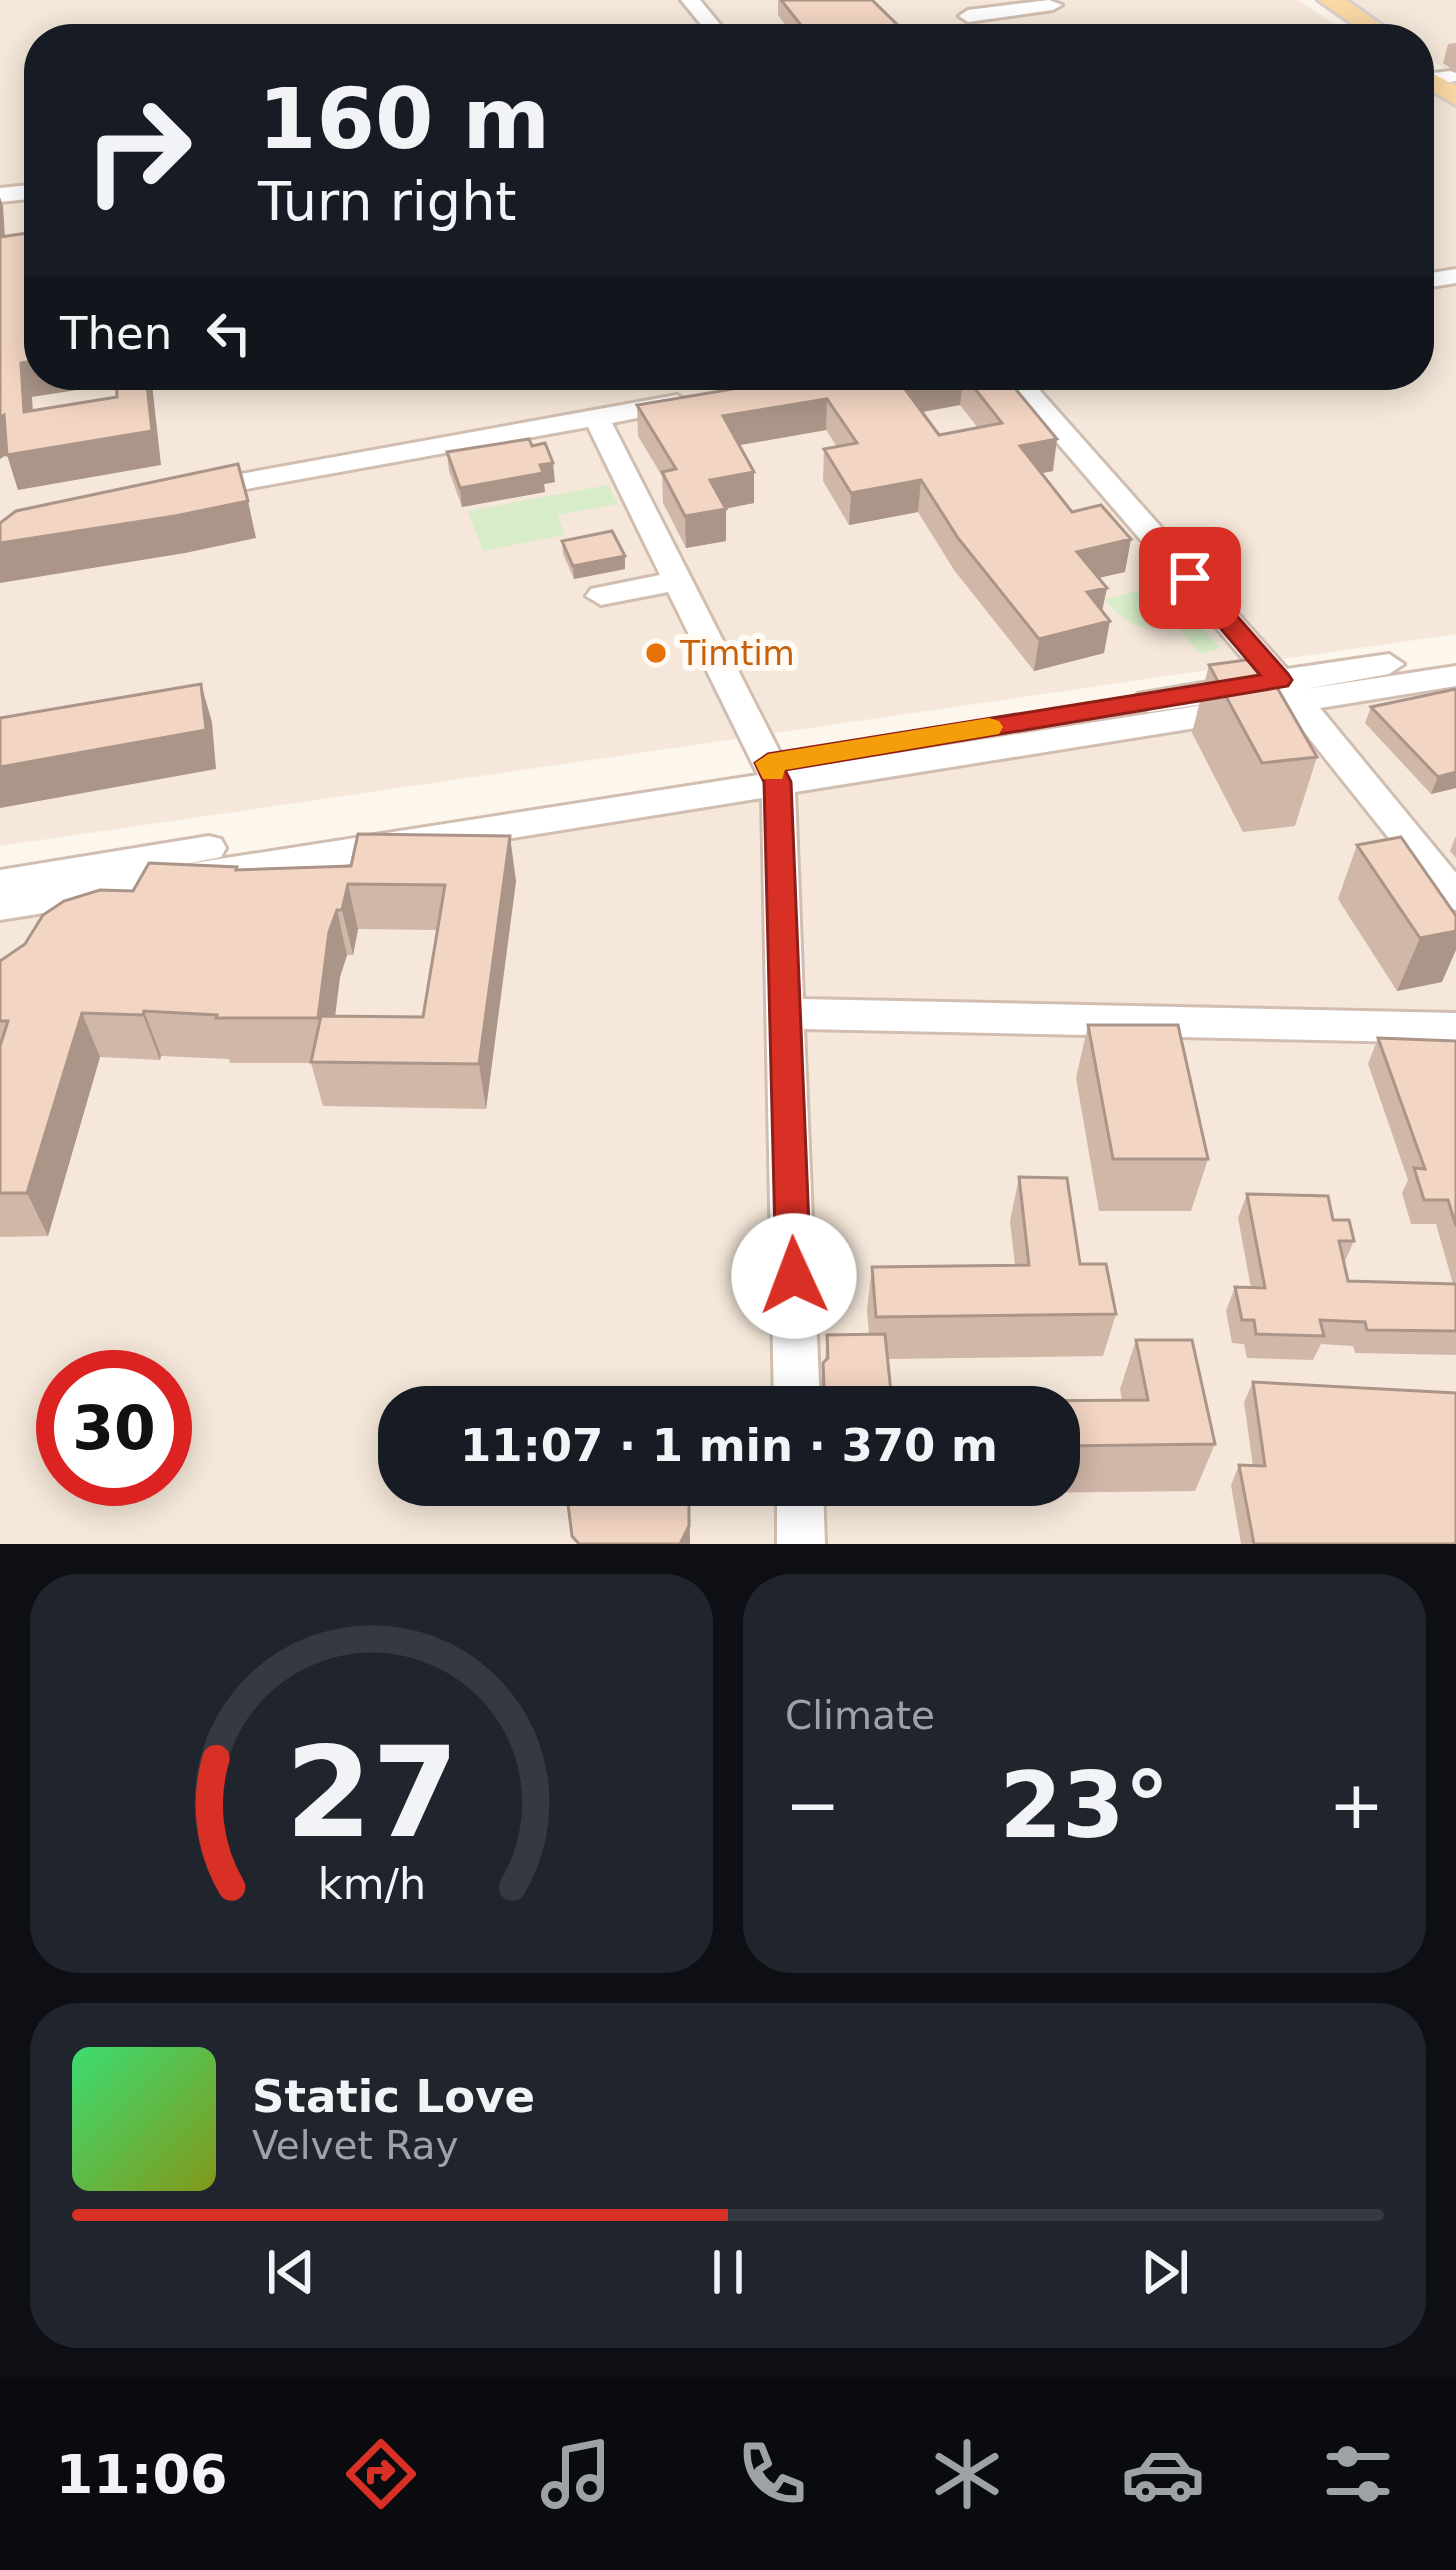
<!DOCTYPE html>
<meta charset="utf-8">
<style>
body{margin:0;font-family:"DejaVu Sans",sans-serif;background:#20242c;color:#f1f3f6;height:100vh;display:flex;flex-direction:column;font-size:45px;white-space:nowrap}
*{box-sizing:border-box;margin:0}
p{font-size:39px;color:#9ea1a6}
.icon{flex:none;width:66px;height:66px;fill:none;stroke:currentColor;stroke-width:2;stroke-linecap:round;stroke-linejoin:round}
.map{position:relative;height:1544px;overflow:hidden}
.sheet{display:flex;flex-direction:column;gap:30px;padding:30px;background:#0d0f14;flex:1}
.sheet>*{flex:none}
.banner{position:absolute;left:24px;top:24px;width:1410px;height:366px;border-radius:48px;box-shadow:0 6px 30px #0003;background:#171b24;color:#f1f3f6;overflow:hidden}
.speed{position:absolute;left:36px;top:1350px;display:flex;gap:24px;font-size:60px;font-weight:700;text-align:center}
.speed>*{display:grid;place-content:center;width:156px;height:156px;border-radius:50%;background:#171b24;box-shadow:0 6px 30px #0003;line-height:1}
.speed .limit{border:18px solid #d22;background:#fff;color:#111}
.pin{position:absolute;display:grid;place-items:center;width:102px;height:102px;color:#fff;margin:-51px;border-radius:24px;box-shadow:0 6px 18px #0006}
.me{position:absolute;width:132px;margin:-66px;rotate:358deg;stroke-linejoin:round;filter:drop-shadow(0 0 9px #0008)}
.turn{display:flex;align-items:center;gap:42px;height:252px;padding:0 36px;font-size:54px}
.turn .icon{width:156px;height:156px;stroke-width:2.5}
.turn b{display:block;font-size:84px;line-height:102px}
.then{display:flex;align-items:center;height:114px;padding:0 36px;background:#0003;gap:24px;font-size:45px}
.big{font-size:90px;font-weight:700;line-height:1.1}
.sheet .card{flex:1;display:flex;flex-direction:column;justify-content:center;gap:18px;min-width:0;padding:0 42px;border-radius:48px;background:#20242c}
.sheet .dial{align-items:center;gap:0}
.dial svg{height:312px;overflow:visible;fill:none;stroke:#363941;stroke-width:7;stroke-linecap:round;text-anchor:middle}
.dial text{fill:#f1f3f6;stroke:none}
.song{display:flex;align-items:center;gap:36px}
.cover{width:144px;height:144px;border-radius:18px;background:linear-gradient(135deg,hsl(140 70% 55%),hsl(70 70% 35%))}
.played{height:12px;border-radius:6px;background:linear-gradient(90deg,#d93025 50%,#363941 50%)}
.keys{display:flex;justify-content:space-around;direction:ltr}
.heat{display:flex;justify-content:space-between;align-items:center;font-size:66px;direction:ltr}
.sheet .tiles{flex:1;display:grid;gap:30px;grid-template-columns:1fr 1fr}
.card:last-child{grid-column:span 2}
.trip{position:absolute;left:378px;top:1386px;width:702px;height:120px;border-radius:48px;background:#171b24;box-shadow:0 6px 30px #0003;font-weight:700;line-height:120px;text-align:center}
.tabs{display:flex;height:192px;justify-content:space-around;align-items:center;background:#090b0e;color:#9ea1a6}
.tabs .icon{width:84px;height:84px}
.tabs .active{color:#d93025}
.tabs b{font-size:54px;color:#f1f3f6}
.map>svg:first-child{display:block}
.residential{fill:#f5e8da;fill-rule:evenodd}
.green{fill:#d8ecc9}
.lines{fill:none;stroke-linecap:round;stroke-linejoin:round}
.minor-casing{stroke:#d1beb0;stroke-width:6}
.major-casing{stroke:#dad1cd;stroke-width:6}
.minor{fill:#fff;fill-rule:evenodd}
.major{fill:#fbd9a5;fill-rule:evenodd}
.wall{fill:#d1b7a8;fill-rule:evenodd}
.shaded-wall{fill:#aa9588}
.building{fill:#f3d5c3;stroke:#aa9588;stroke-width:3}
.route{fill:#d93025;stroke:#8d1f18;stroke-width:3}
.slow{fill:#f59e0b}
.food-dot{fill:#e8710a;stroke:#fffaf3;stroke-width:4.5}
.labels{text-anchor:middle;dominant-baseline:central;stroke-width:12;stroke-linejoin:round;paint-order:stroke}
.food-label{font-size:33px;fill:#c56008;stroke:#fffaf3;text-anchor:start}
</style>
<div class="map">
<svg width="1456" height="1544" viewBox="0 0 1456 1544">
<rect width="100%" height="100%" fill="#fdf6ec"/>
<path class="residential" d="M0 0H1298L1357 39H39V375H1419V80L1456 104V634L0 846Z
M1338 0H1456V76L1419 52V39H1399Z
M1456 688V1544H0V918ZM63 1377H165V1479H63ZM399 1407H1059V1485H399Z"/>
<path class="green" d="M608 485 618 504 557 515 565 535 483 551 468 511Z
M1164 585 1220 648 1200 654 1176 626C1143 634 1126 625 1105 599Z"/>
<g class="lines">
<g class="minor-casing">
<path id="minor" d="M681 0H700L732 39H713Z
M1049 0 1062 5 1053 10 968 22 959 16 968 10Z
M1450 71 1456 73V81L1419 87V75Z
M39 184V198L0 202V188Z
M1456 269V283L1419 289V275Z
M999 375H1026L1287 669 1389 654 1404 664 1389 674 1305 689 1456 666V686L1320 708 1456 873V910L1443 906 1289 713 795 792 803 999 1456 1013V1043L804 1029 820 1407H774L762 798 0 920V870L209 836 221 839 226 848 221 857 175 866 758 775 668 592 601 605 586 596 591 589 660 575 588 427 202 497 188 489 202 481 677 395 690 403 686 408 612 423 789 770 1274 694 1149 712 1138 708 1133 701 1138 694 1256 674Z
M777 1485H823L825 1544H777Z"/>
</g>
<g class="major-casing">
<path id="major" d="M1318 0H1346L1402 39H1374Z
M1419 66 1456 86V105L1419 84Z"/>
</g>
<use href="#minor" class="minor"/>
<use href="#major" class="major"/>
</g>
<path class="wall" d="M778 0H872L912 39H796L778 15Z
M1456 43V72L1443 63 1448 44Z
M816 375H1004L1053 471 1041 473 1072 512 1125 572 1098 578 1107 588 1102 611 1104 653 1034 671 954 570 918 512 849 525 823 481 824 449 837 447 826 430 739 445 754 503 726 509V541L686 548 663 503 662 476 638 436 637 405ZM960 405 978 428 939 435 922 412Z
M447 452 555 482 544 484 545 492 462 507 449 471Z
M562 541 625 569 574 579 563 554Z
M1209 665 1317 757 1295 826 1243 832 1192 733Z
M1371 707 1456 788 1431 794 1365 723Z
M1456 836V858L1450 851Z
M1401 837 1442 982 1397 991 1338 899 1357 845Z
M237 867 238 870 516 881 486 1109 323 1106 311 1063H230L229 1059 161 1056 160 1060 100 1057 48 1236 0 1237V961L25 944 133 891ZM358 929 438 930 423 1017 335 1016 340 977 347 955H353Z
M1088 1025 1208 1159 1191 1211H1099L1076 1078Z
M1378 1038 1456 1041V1355L1355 1353 1353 1346 1321 1344 1313 1360 1247 1358 1244 1344 1232 1343 1226 1311 1235 1287 1251 1288 1238 1218 1247 1194 1333 1220 1354 1241 1344 1263 1348 1281 1453 1284 1436 1224H1411L1402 1193 1408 1180 1368 1064Z
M1019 1177 1116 1314 1103 1356 888 1359 892 1402 1122 1400 1120 1389 1136 1340 1215 1444 1195 1491 828 1495 824 1485H1059V1407H819L823 1363 825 1361 827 1335 869 1334 867 1310 872 1267 1015 1265 1010 1221Z
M1253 1382 1456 1544H1241L1231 1485 1239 1465 1253 1466 1244 1402Z"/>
<path class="shaded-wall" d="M0 197 3 206 7 270 0 248Z
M39 360V375H81L83 389 32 397 35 446 24 412 21 363Z
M146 375H151L161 465 18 490 7 455 152 431Z
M964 375 960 405 900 416 902 385Z
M827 399 826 430 723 448V416Z
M4 415 15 449 0 459V417Z
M1057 439 1053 471 1016 478 1020 446Z
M553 463 555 482 544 484 545 492 462 507 460 488Z
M754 472V503L711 511 710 480Z
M921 480 918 512 849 525 851 493Z
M248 501 256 538 185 553 0 583V543Z
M726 509V541L686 548 685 516Z
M1131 539 1125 572 1071 584 1077 552Z
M625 556V569L574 579 573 566Z
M1107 588 1100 620 1087 592Z
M1110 621 1104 653 1034 671 1039 639Z
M201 684 212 722 216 769 0 808V767Z
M1456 772V788L1431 794 1438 777Z
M510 836 516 881 486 1109 479 1064Z
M348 884 358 929 353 955 342 910Z
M337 910 347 955 340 977 329 1063 318 1018 329 932Z
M1456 931V950L1442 982 1397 991 1420 938Z
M144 1011 161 1056 160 1060 143 1015Z
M82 1013 100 1057 48 1236 27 1193Z
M689 1485 690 1544H680Z"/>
<path class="building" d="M781 0H872L912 39H812Z
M1162 35 1166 39H1133L1129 36Z
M1308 35H1333L1335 39H1310Z
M39 178V360L21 363 24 412 117 397 116 375H146L152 431 7 455 4 415 0 417V237L35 232 28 180Z
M816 375H959L902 385 939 435 1002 423 964 375H1004L1057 439 1020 446 1072 512 1101 505 1131 539 1077 552 1107 588 1087 592 1110 621 1039 639 958 538 921 480 851 493 824 449 857 443 827 399 723 416 754 472 710 480 726 509 685 516 662 472 676 469 637 405Z
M529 439 532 446 545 443 553 463 540 465 543 473 460 488 447 452Z
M238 464 248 501 175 516 0 543V523L16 511Z
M612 531 625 556 573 566 562 541Z
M1260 658 1317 757 1262 763 1209 665Z
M201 684 206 730 0 767V718Z
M1456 689V772L1438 777 1371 707Z
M358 834 510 836 479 1064 311 1062 321 1016 423 1017 445 885 348 884 342 910H337L329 932 318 1018H216L217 1015 144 1011 143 1015 82 1013 27 1193H0V1046L8 1021H0V961L25 944 43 915 64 901 100 890 133 891 149 863 237 867 236 870 351 866Z
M1401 837 1456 916V931L1420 938 1357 845Z
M1088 1025H1178L1208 1159H1113Z
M1378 1038 1456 1041V1226L1448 1200H1424L1414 1168 1425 1169Z
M1019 1177 1067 1178 1080 1264H1106L1116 1314 876 1317 872 1267 1029 1265Z
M1247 1194 1328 1196 1333 1220H1349L1354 1241H1339L1348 1281 1456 1284V1331L1367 1330 1365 1322 1320 1320 1324 1336 1256 1334 1254 1320H1242L1235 1287 1265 1288Z
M885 1334 892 1402 1148 1400 1136 1340H1192L1215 1444 1059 1446V1407H825L823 1363 828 1358 827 1335Z
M1253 1382 1456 1393V1544H1254L1239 1465 1265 1466Z
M574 1485H689V1526L680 1544H579L572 1536 567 1496Z"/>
<path class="route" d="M1190 571 1199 573 1288 674 1292 680 1288 686 785 770 791 782 811 1276 806 1287 794 1292 781 1287 776 1276 764 782 755 763 768 754 1260 675 1178 578Z"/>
<path class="slow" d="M989 718 999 721 1003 727 999 734 785 770 782 779H763L755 763 768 754Z"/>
<circle class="food-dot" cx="656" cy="653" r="12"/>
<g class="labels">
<g class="food-label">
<text x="680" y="653">Timtim</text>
</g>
</g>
</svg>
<div class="speed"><div class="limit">30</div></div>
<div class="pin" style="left:1190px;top:578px;background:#d93025"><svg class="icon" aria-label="arrive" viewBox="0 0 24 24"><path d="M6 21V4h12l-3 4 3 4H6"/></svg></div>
<svg class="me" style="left:794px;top:1276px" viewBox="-20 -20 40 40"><circle r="19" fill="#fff"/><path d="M0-13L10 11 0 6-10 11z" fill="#d93025"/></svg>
<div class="trip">11:07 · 1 min · 370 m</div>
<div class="banner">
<div class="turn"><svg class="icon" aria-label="right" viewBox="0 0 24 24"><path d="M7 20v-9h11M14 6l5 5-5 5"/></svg><div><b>160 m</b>Turn right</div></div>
<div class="then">Then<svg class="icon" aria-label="left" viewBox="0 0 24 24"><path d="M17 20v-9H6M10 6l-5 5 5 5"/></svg></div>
</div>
</div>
<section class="sheet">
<div class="tiles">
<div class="card dial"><svg viewBox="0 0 100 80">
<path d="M14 69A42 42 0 1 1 86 69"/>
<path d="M14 69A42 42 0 0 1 10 36" stroke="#d93025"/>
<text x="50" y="56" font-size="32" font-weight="700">27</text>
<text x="50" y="72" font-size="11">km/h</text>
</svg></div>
<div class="card"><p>Climate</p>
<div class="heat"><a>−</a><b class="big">23°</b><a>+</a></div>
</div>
<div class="card">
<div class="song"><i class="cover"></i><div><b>Static Love</b><p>Velvet Ray</p></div></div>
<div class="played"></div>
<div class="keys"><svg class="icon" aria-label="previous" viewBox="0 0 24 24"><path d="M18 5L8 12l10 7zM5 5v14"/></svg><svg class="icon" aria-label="pause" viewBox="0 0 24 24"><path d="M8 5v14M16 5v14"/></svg><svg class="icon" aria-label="next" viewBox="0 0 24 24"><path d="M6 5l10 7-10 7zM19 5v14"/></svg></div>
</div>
</div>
</section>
<nav class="tabs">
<b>11:06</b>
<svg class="icon active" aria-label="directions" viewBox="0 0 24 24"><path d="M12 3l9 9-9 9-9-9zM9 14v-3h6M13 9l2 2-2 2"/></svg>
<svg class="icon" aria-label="music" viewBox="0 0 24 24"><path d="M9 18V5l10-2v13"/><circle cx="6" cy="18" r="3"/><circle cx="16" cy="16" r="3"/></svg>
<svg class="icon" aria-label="phone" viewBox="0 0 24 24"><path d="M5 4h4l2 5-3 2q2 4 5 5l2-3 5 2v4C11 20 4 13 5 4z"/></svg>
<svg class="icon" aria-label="climate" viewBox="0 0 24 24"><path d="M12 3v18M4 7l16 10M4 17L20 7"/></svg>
<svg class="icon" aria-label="car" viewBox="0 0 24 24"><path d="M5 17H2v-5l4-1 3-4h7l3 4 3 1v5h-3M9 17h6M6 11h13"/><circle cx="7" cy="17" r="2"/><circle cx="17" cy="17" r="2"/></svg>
<svg class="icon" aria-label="filters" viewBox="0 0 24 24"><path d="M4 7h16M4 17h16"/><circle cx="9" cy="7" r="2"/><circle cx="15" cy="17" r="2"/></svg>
</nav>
